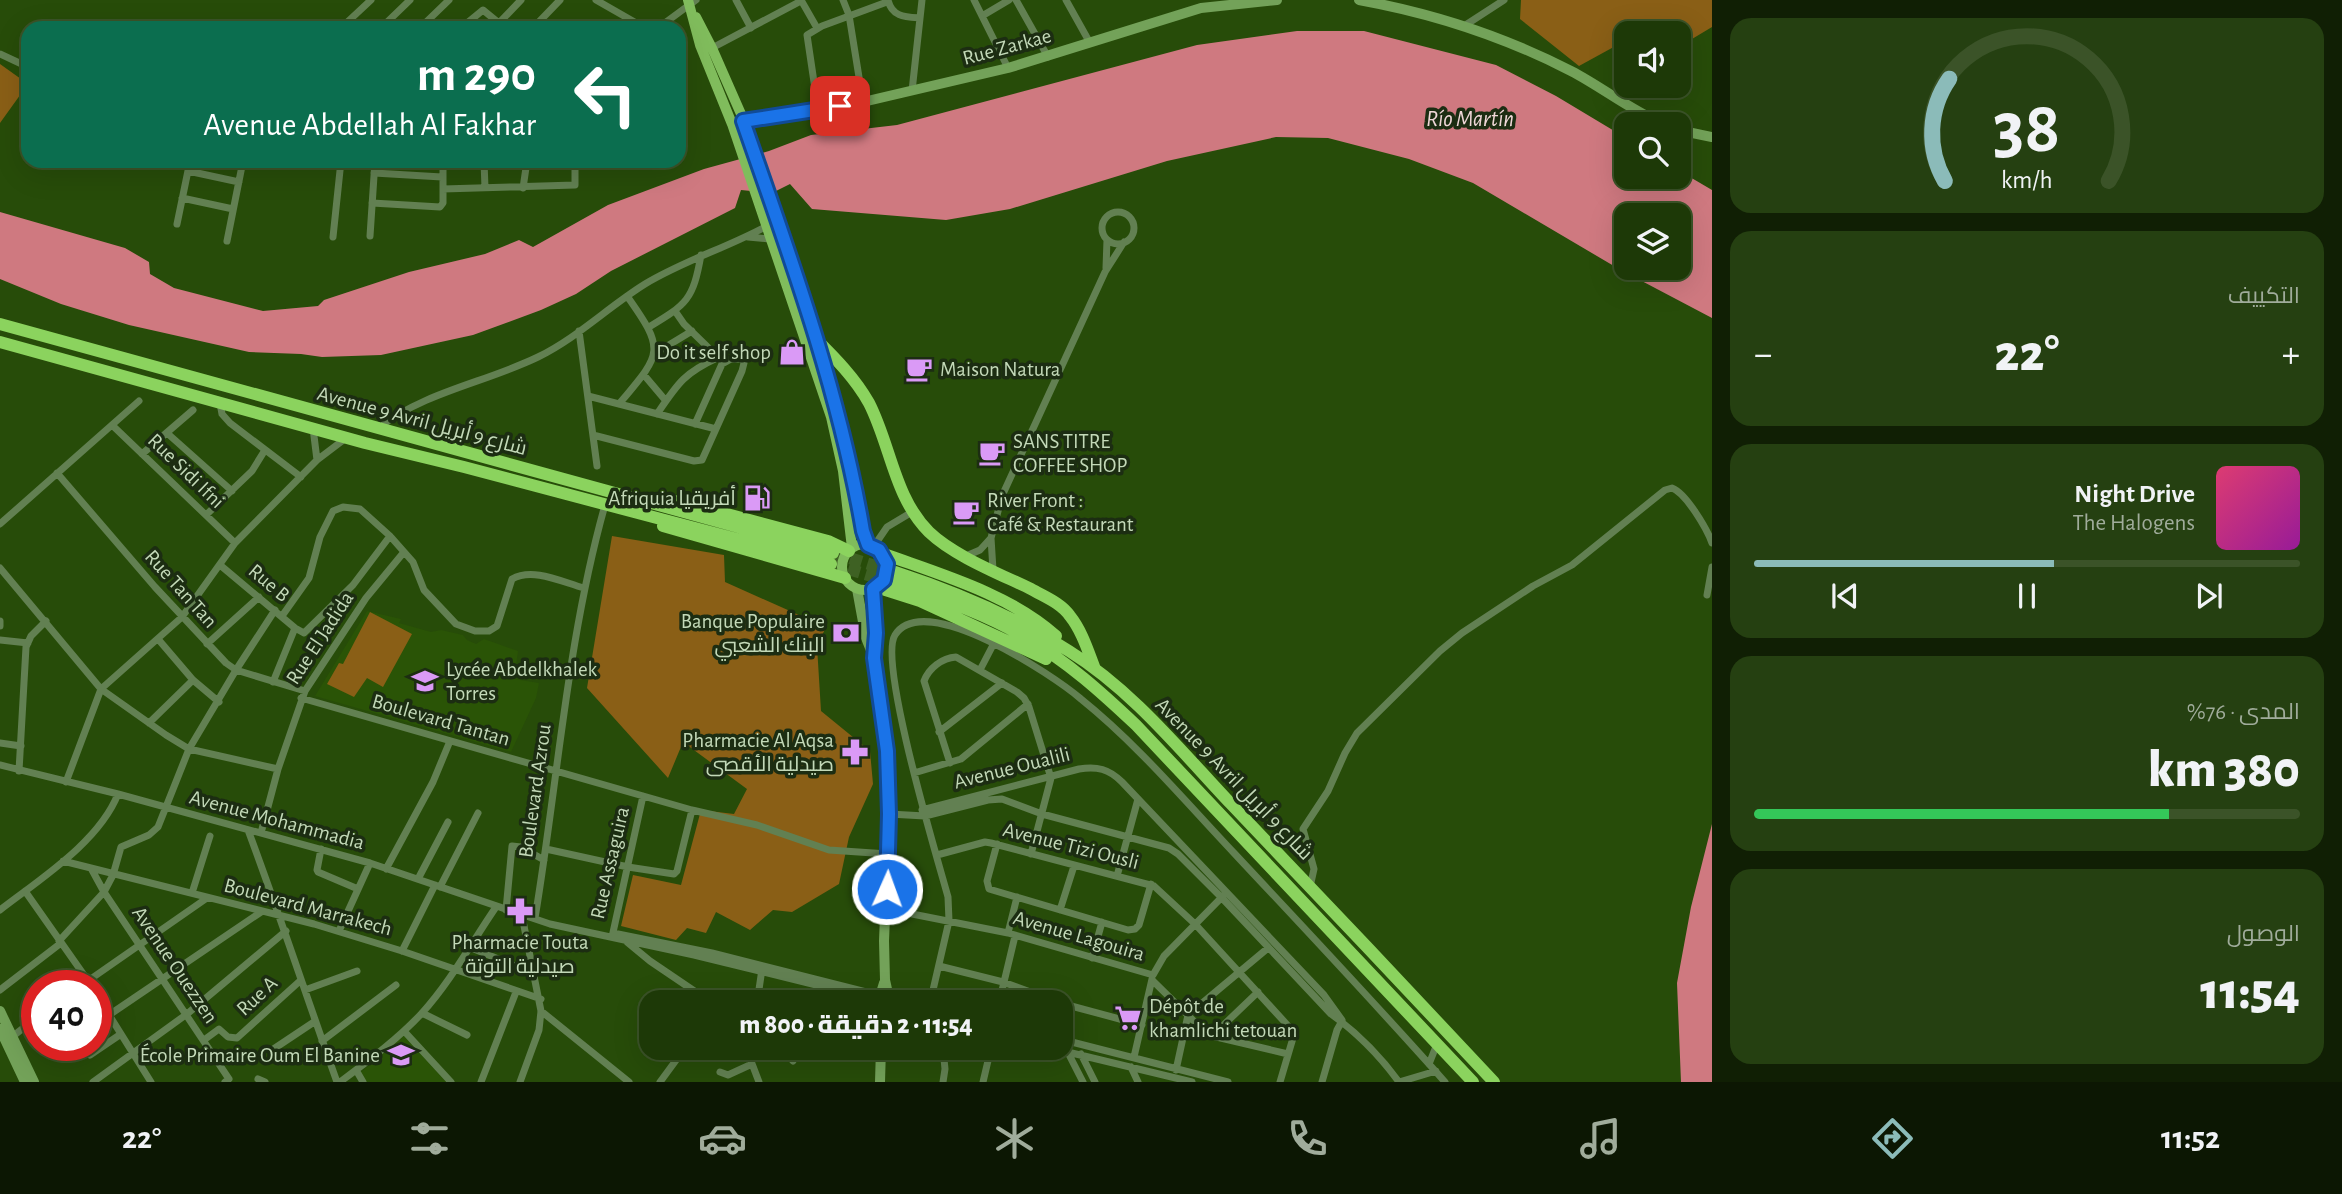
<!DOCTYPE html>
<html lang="ar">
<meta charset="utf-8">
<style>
body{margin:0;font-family:"Alegreya Sans",Cairo,sans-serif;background:#254011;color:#f1f3f6;direction:rtl;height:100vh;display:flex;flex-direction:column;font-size:26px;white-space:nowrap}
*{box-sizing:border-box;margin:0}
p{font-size:23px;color:#a0ac9b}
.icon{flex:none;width:38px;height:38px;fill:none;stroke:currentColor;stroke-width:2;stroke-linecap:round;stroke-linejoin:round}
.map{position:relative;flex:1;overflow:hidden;direction:ltr}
.drawer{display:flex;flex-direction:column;gap:18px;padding:18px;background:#101f04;width:630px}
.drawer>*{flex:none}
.hud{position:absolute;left:21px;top:21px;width:665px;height:147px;border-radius:21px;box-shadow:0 7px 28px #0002,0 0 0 2px #3b5328;direction:rtl;background:#0b6e4f;color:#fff;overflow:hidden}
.buttons{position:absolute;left:1614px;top:21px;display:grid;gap:14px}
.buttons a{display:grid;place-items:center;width:77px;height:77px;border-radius:14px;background:#1d3907;box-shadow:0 7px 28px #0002,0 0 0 2px #3b5328;font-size:35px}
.speed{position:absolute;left:21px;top:970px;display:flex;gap:14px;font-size:35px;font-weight:700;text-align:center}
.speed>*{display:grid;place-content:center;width:91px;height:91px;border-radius:50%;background:#1d3907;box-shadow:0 7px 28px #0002,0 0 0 2px #3b5328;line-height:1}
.speed .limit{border:10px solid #d22;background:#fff;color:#111}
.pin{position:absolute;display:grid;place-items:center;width:60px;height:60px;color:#fff;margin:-30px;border-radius:14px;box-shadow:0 4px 10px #0006}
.me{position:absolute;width:77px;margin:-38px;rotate:2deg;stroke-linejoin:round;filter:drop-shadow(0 0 5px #0008)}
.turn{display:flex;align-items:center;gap:24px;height:147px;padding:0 35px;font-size:32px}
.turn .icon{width:91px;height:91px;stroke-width:2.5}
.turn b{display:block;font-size:49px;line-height:60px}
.big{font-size:52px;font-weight:800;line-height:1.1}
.drawer .card{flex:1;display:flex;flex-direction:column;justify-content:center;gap:10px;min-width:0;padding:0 24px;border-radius:21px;background:#254011}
.drawer .dial{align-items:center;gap:0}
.dial svg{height:182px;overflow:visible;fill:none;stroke:#3b5328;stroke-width:7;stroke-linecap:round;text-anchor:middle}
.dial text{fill:#f1f3f6;stroke:none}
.song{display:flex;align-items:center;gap:21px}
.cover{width:84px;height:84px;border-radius:10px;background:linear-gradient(135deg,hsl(340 70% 55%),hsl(300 70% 35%))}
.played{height:7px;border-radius:4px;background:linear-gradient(90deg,#8bbbb9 55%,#3b5328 55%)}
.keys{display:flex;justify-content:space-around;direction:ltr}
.heat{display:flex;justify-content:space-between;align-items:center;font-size:38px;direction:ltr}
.charge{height:10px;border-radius:5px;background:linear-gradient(90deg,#34c759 76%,#3b5328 0)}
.trip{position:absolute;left:639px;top:990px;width:434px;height:70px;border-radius:21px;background:#1d3907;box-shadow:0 7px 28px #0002,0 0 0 2px #3b5328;font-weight:800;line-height:70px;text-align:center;direction:rtl}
.menu{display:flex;height:112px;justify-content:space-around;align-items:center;background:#0c1703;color:#a0ac9b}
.menu .icon{width:49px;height:49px}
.menu .active{color:#8bbbb9}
.menu b{font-size:32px;color:#f1f3f6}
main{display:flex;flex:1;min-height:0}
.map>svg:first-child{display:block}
.built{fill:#2a5406}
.green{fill:#8a5f16}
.water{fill:#cf7980;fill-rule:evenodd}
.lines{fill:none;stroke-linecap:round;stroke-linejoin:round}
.highway-tunnel{stroke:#3e6123;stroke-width:12;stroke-dasharray:12 6;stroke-linecap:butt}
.street{stroke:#628052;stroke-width:7}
.secondary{stroke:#73a259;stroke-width:10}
.primary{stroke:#80bc5c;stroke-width:10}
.highway{stroke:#8bd35e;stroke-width:12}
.route-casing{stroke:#114b97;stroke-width:18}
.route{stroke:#1a73e8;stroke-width:12}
.labels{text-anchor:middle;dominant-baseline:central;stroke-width:7;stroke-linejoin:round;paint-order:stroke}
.street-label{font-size:21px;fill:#c3d9b8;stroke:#1c2d12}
.poi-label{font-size:21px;fill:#c3d9b8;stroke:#1c2d12;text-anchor:end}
.water-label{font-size:23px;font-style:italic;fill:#f0d7d8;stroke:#1c2d12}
</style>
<main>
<section class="drawer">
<div class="card dial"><svg viewBox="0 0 100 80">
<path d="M14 69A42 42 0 1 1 86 69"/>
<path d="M14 69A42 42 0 0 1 16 24" stroke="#8bbbb9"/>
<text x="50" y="56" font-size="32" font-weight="700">38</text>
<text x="50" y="72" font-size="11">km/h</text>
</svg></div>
<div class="card"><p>التكييف</p>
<div class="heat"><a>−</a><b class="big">22°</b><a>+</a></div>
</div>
<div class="card">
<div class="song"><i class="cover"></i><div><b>Night Drive</b><p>The Halogens</p></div></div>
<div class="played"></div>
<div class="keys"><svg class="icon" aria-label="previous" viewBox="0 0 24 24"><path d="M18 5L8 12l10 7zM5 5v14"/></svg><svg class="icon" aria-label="pause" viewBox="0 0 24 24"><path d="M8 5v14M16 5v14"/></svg><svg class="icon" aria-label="next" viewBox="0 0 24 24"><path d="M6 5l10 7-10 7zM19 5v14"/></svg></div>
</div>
<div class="card"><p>المدى · 76%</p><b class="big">380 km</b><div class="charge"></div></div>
<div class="card"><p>الوصول</p><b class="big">11:54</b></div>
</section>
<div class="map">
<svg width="1712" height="1082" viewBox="0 0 1712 1082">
<rect width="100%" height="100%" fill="#274c09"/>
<path class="built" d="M367 611 401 619 399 623 431 632 441 630 463 635 467 640 476 644 484 639 518 651 514 679 539 683 536 698 511 752 315 696Z
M404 1036 446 1082H365L360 1073Z"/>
<path class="green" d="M1521 0H1712V27L1682 45 1678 44V33H1626V43H1621L1579 66 1520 19Z
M0 64 28 84 0 123Z
M612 536 724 555 725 582 826 627 817 646 821 711 870 751 873 784 849 837 839 884 792 912 773 910 750 930 716 912 706 933 687 928 676 940 621 926 633 875 681 885 701 810 734 814 747 789 683 742 668 778 587 688Z
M370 612 412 634 383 687 367 678 354 697 327 684 339 663 343 664Z"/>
<path class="water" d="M1297 31H1364L1496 65 1556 96 1626 138V177H1678V170L1712 190V318L1619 269 1473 183 1409 159 1328 138 1276 137 1167 161 1010 209 946 220 812 209 790 184 772 193 741 190 735 208 611 271 576 294 541 310 473 335 381 355 322 357 301 354 249 352 129 325 61 304 0 279V212L125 248 149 262 150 274 174 288 263 311 318 306 324 300 409 272 485 254 519 240 533 247 608 205 704 169 769 151 811 135 897 125 1197 45ZM1626 215H1678V268H1626Z
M1712 824V1082H1681L1677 983 1691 907Z"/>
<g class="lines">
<path class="highway-tunnel" d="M833 553 895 572
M831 564 892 582"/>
<path class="street" d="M596 0 645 28
M736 0 751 28
M801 0 817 28
M843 0 849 15 863 102
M888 0C892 17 905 17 920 18
M974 0 1008 68
M1016 0 1048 57
M1066 0 1090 43
M982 16 1009 0
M499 23 521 0
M1464 26 1504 0
M341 28 371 0
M381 28 410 0
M420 28 449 0
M461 28 483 10 505 28
M533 28 560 0
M658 28 696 0
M712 48 801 1
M0 54 28 67
M912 91 922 0
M818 109 807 35 822 26 887 2
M484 161 485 188
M188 171 239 182
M374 173 442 177
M523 188 527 161
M443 189 575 185V161
M182 198 233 209
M372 203 440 207 443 203V161
M1102 228a16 16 0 1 1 32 0a16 16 0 1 1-32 0Z
M177 224 190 161
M370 236 375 161
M333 237 341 161
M748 237 770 239
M227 241 243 161
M1106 268 1107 240
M675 311 684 324 721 360
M649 327C687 304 693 300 701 255
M579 331 597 466
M654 354 692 331
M644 375 666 401
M588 396 716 429
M220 403 222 414 230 423 301 477
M619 404C662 353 666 351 627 296
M657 414C678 383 684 373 719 357
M112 425 235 543
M313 428 317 460
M378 428C427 391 484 383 538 357 577 338 608 307 645 284 683 261 726 248 765 227
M167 433 232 491
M593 435 694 461 702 460 742 371 744 363 742 359H731L722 364 695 424
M142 454 193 410
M57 473 155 587 226 663 236 670 305 691
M206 515 252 471 265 450
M0 524 139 401
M874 546 887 527 912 512
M966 556 980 550 990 539
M220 565 295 628 304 633 353 585 390 536
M0 568 101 689 166 735 189 749 278 769
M993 570 991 538 1002 496 1105 272 1124 242
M1707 595 1712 567
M282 616 309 578 320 537 333 511 343 507 360 509 390 536 413 562 424 590 456 624 475 631H489L497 626 512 579C533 567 562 582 584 588
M0 621V626
M158 639 193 680 219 702
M0 640 28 643
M207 644 259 597
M980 670 993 645
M273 682 295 628
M301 698 692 810 757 825 829 850 888 854
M149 723 193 680
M939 732 1002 683
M0 743 21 746
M950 763 924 681C929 668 942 658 956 657L1017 692 1024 698 1029 707 1051 778 1031 854
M0 765 118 794 370 863 550 924 694 955 877 1000
M19 771 26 647 31 636 46 621
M914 773 961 759 1028 704
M66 782 101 689 182 617 235 543 317 460 346 438
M922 810 1079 769C1097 766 1109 769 1122 782L1324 995 1342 1020
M889 814 925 816 988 800 1002 799 1042 814 1169 848 1178 854 1222 898 1331 1014C1356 1032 1380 1056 1399 1082L1436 1071
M248 830C279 913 307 998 337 1082
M261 833 278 769 305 691 366 598 404 552
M997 844 987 881 989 889 1128 930 1135 929 1139 925 1151 884
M321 849 317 870 318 872 358 889
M546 849 628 867 674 874 677 871 692 810
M937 855 985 842 991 843 1154 886 1195 924 1291 1029 1293 1038 1280 1082
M63 861 314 924 402 951 541 999
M386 869 433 782 450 741
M92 870 104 892 229 1079 225 1082
M1117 876 1138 799
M418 879 448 822
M440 887 478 813
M1310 887 1314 869 1303 829 1328 791 1345 753 1357 733 1440 651 1462 633 1533 586 1572 565 1665 490 1672 488C1686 493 1707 529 1712 543
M25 891 91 985
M192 893 210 836
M887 909 1008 933 1153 975 1164 956 1224 895
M0 910C40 879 99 842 118 794
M506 910 512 846 521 847 544 860
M1060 910 1074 866
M535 918C558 780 567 640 605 505
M339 931 370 863
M1008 933 1017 897
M618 934 712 953 878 995
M612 937 643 796
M59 941 104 892 113 875 121 847 149 835 158 827 189 749 236 670 275 610
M627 942 650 961 712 1003
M469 947 535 974
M402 951 435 885
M1092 958 1102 922
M939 966 1003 982 1060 1003
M1152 980 1208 1035 1288 1054
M82 985 207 898
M0 990 61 943
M305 990 357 971
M96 994 151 1082
M889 997 914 1003
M757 1003 762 969
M930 1003 949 921 948 897C937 857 878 662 895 635 924 589 1053 675 1081 699 1137 744 1184 800 1234 853 1305 929 1376 1004 1445 1082
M999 1003 1015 936
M1060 1003 1142 1025
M541 1011 629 1082
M422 1013 467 1035
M109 1015 261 912
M404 1031 451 1082
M1212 1036 1258 992
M12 1037 37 1017
M1060 1039 1228 1082
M1061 1039 1083 1082
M204 1040 219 1029 228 1037 237 1038 301 980
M322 1041 396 985
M746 1048 759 1082
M782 1048 793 1061
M923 1048 925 1051 944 1059 945 1069 943 1082
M1051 1048 1192 1082
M272 1050 314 1022
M1081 1054 1095 1082
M90 1055 121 1034
M1134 1057 1152 979
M1429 1064 1437 1044
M1131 1067 1138 1082
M356 1070 363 1082
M1176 1070 1188 1015 1268 948
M720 1072 728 1075 752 1064
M258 1079 265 1082
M93 1082 187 1014 286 931
M340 1082C368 1061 398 1039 422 1013 451 981 472 942 496 907
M481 1082 516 992
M520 1082 539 1030 541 1011 522 916
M660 1082 685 1048
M983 1082 991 1048
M1322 1082 1337 1030 1342 1021"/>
<path class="secondary" d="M1359 0C1431 13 1505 37 1571 71 1602 87 1630 110 1663 124
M743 121 863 102 1008 68 1201 8 1277 0
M1678 130 1712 137
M857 589 866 638 874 658 887 751 889 814 884 941 885 980 889 998 888 1003
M873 589 876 633 874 658
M879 1003 878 997 881 993 884 983
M0 1011 34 1082
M0 1029 25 1082
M880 1082 881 1048"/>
<path class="primary" d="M688 0 700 45 732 124 831 417 843 471 852 548
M696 17 712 48 741 114 776 215 840 417 863 531 868 545
M842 567a23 23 0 1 1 46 0a23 23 0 1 1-46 0Z"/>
<path class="highway" d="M0 324 833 553
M815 338C835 358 855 378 869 403 891 446 894 497 929 532 954 556 1000 574 1031 589 1045 597 1061 603 1070 616 1082 631 1088 651 1095 669
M0 342 365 443 464 467 831 564
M678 501 828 541 849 551
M663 526 845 578
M884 554C942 575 1009 594 1056 636
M895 572C956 592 1015 617 1069 651 1132 690 1181 751 1231 804 1319 896 1407 989 1494 1082
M892 582C938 598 984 613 1026 638 1067 661 1102 693 1136 725L1473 1082
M876 587 920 601 1046 659"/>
</g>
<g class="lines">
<g class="route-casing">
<path id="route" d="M840 106 743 121C790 256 839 390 863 531L868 545 879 550 887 564 884 580 873 589 876 633 874 658 887 751 889 814 887 889"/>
</g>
<use href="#route" class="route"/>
</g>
<defs>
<g id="shop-bare" transform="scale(2.1)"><path d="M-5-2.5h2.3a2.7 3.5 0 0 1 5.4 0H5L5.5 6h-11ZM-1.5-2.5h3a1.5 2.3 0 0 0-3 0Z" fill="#da9af6" stroke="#1c2d12" stroke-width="2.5" paint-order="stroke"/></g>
<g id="cafe-bare" transform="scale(2.1)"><path d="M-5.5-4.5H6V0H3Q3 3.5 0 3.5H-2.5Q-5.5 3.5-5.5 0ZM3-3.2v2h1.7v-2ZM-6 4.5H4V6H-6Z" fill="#da9af6" stroke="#1c2d12" stroke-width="2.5" paint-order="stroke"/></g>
<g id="fuel-bare" transform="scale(2.1)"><path d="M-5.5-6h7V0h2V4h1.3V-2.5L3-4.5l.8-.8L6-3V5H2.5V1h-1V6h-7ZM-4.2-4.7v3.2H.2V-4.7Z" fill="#da9af6" stroke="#1c2d12" stroke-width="2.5" paint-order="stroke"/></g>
<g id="bank-bare" transform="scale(2.1)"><path d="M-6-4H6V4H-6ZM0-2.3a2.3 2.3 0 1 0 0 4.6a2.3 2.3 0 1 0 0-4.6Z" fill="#da9af6" stroke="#1c2d12" stroke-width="2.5" paint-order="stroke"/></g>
<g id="school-bare" transform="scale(2.1)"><path d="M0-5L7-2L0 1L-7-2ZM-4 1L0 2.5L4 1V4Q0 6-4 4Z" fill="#da9af6" stroke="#1c2d12" stroke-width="2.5" paint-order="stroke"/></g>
<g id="pharmacy-bare" transform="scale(2.1)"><path d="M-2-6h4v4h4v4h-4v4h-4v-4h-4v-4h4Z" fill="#da9af6" stroke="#1c2d12" stroke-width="2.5" paint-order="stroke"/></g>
<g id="supermarket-bare" transform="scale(2.1)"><path d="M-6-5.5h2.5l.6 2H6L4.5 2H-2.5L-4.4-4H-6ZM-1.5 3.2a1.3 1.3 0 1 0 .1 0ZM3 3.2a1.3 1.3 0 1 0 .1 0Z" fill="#da9af6" stroke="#1c2d12" stroke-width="2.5" paint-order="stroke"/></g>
</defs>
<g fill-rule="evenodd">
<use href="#shop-bare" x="792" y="352"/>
<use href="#cafe-bare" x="919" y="369"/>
<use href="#cafe-bare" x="992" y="453"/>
<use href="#fuel-bare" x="757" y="498"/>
<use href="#cafe-bare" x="966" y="512"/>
<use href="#bank-bare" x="846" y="633"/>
<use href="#school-bare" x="425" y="681"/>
<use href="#pharmacy-bare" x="855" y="752"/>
<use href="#pharmacy-bare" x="520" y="911"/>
<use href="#supermarket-bare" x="1128" y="1018"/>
<use href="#school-bare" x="401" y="1055"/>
</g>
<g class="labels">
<g class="street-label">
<text transform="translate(1007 47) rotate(-15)">Rue Zarkae</text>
<text transform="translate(422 421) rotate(15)">Avenue 9 Avril شارع 9 أبريل</text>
<text transform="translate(186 471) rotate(44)">Rue Sidi Ifni</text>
<text transform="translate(269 583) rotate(40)">Rue B</text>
<text transform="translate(181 589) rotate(48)">Rue Tan Tan</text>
<text transform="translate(320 638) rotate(-57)">Rue El Jadida</text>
<text transform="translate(441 720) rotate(16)">Boulevard Tantan</text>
<text transform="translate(1012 768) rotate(-14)">Avenue Oualili</text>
<text transform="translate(1234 779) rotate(46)">Avenue 9 Avril شارع 9 أبريل</text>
<text transform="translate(535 791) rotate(-82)">Boulevard Azrou</text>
<text transform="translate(277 820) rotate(15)">Avenue Mohammadia</text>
<text transform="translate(1071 846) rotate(14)">Avenue Tizi Ousli</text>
<text transform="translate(610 863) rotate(-77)">Rue Assaguira</text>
<text transform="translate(308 907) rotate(15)">Boulevard Marrakech</text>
<text transform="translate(1079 936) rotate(16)">Avenue Lagouira</text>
<text transform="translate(175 965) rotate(56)">Avenue Ouezzen</text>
<text transform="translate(257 996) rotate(-43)">Rue A</text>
</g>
<g class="poi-label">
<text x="771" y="352">Do it self shop</text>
<text x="940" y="369" text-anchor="start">Maison Natura</text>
<text x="1013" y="441" text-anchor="start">SANS TITRE<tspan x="1013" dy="24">COFFEE SHOP</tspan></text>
<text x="736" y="498">Afriquia أفريقيا</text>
<text x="987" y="500" text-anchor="start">River Front :<tspan x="987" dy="24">Café &amp; Restaurant</tspan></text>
<text x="825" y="621">Banque Populaire<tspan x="825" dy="24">البنك الشعبي</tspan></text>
<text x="446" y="669" text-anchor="start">Lycée Abdelkhalek<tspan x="446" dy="24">Torres</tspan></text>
<text x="834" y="740">Pharmacie Al Aqsa<tspan x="834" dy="24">صيدلية الأقصى</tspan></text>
<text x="520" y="942" text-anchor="middle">Pharmacie Touta<tspan x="520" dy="24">صيدلية التوتة</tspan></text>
<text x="1149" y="1006" text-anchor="start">Dépôt de<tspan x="1149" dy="24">khamlichi tetouan</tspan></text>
<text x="380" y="1055">École Primaire Oum El Banine</text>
</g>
<g class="water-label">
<text x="1470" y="119">Río Martín</text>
</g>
</g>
</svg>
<div class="buttons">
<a><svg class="icon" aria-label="sound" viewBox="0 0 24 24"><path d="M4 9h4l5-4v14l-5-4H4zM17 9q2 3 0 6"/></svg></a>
<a><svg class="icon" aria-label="search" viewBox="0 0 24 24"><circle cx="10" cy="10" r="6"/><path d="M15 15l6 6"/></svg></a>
<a><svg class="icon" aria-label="layers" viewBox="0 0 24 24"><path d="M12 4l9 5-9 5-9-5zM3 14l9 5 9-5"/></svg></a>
</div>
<div class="speed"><div class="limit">40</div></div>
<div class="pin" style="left:840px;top:106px;background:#d93025"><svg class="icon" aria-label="arrive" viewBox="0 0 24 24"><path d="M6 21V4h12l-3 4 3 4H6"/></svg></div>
<svg class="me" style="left:887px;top:889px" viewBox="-20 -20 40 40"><circle r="17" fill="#1a73e8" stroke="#fff" stroke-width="3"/><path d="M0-11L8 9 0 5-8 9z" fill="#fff"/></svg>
<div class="trip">11:54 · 2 دقيقة · 800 m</div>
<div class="hud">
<div class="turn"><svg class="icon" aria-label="left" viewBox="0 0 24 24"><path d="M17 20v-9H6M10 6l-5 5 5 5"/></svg><div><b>290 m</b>Avenue Abdellah Al Fakhar</div></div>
</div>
</div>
</main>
<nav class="menu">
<b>11:52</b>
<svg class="icon active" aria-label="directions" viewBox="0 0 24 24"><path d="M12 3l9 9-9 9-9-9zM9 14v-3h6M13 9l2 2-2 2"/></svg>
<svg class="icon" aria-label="music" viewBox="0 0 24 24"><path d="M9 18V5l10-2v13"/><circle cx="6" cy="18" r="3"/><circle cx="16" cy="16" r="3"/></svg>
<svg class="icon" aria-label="phone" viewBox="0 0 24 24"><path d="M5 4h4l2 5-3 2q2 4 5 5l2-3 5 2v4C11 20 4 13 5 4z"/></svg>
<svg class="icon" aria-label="climate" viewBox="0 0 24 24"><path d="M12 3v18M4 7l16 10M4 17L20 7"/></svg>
<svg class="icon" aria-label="car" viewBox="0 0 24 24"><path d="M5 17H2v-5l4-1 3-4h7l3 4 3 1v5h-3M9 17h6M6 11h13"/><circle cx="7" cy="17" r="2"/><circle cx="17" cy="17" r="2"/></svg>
<svg class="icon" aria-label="filters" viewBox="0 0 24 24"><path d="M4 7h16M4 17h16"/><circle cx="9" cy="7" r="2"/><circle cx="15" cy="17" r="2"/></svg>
<b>22°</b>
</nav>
